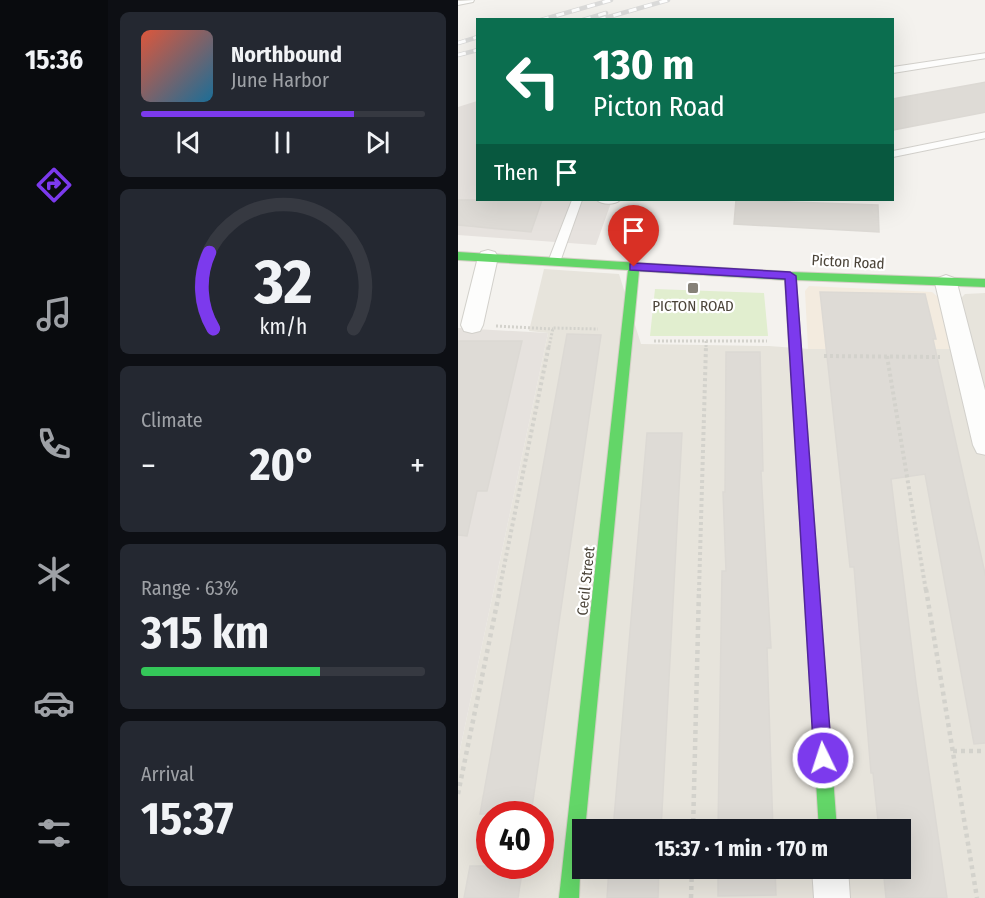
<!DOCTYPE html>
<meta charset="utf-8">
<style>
body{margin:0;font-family:"Fira Sans Condensed",sans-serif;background:#242831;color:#f1f3f6;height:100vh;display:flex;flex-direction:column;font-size:22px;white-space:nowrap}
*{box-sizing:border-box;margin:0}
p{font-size:20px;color:#9ea1a6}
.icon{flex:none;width:33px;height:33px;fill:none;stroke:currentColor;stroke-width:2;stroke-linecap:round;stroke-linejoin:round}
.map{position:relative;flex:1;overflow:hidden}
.sheet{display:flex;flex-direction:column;gap:12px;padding:12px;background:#0d0f14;width:350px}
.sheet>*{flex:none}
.hud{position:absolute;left:18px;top:18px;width:418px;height:183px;border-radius:0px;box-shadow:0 6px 24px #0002;background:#0b6e4f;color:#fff;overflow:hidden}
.speed{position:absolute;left:18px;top:801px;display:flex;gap:12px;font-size:30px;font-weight:700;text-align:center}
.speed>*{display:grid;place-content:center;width:78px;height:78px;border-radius:50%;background:#171b24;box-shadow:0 6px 24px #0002;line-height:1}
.speed .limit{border:9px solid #d22;background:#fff;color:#111}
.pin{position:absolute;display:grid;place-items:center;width:51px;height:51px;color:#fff;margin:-62px -26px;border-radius:50% 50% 50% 0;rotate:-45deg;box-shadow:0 0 6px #0007}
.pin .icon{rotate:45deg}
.me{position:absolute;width:66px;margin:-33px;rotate:356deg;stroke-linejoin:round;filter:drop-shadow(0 0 4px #0008)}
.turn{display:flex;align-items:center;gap:21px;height:126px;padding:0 18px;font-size:27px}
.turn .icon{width:78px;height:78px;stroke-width:2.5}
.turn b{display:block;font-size:42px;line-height:51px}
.then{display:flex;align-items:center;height:57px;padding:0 18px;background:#0003;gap:12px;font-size:22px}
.big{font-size:45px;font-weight:700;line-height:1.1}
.sheet .card{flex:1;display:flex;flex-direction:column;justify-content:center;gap:9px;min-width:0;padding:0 21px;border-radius:9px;background:#242831}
.sheet .dial{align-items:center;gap:0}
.dial svg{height:156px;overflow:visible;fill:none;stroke:#363941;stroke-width:7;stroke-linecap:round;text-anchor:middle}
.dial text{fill:#f1f3f6;stroke:none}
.song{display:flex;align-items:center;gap:18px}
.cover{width:72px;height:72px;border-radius:9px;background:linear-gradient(135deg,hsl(10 70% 55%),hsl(200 70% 35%))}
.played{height:6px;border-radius:3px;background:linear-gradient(90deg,#7c3aed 75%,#363941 75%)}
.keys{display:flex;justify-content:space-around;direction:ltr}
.heat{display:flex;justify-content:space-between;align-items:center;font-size:33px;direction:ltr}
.charge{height:9px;border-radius:4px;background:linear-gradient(90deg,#34c759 63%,#363941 0)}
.trip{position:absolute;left:114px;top:819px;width:339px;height:60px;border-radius:0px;background:#171b24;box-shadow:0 6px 24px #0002;font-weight:700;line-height:60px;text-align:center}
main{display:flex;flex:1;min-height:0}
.menu{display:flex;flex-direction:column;width:108px;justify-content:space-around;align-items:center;background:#090b0e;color:#9ea1a6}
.menu .icon{width:42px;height:42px}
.menu .active{color:#7c3aed}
.menu b{font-size:27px;color:#f1f3f6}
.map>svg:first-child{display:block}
.residential{fill:#e7e4dc;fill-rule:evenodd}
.commercial{fill:#f3ebdf}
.industrial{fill:#e6e2de}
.green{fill:#e1eecf}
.building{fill:#dedbd6;stroke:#dcd9d4;stroke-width:1.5}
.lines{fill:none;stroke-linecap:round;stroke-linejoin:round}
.lane-casing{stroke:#d2d0cb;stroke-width:2}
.street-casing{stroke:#d2d0cb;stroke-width:2}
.fast-casing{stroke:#d3cfc5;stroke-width:2}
.path-far2{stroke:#d3d2cc;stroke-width:3;stroke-dasharray:2 2;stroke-linecap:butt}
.path-far1{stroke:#d3d2cc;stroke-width:4;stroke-dasharray:3 3;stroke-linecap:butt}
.path{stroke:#d3d2cc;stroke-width:4.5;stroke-dasharray:4 4;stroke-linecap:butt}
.lane{fill:#fdfdfc;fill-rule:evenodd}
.street{fill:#fdfdfc;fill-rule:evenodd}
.fast{fill:#63d668;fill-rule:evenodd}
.rail-casing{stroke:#dbdbda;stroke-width:4.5}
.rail{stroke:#fff;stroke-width:3;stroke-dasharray:8;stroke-linecap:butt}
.route{fill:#7c3aed;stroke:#51269a;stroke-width:1.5}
.poi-dot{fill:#868178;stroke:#fff;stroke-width:2}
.labels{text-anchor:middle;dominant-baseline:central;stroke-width:4.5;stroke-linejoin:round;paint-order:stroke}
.street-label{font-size:15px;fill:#4b4439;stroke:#fff}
.poi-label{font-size:15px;fill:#4b4439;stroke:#fff}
</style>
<main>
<nav class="menu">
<b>15:36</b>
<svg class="icon active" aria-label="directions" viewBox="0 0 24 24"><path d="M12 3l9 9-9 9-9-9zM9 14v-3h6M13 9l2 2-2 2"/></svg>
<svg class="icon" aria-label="music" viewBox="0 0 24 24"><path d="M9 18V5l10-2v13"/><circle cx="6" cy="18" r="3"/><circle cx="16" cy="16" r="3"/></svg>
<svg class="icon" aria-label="phone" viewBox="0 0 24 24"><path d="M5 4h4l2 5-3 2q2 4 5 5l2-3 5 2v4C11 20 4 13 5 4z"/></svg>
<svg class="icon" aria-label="climate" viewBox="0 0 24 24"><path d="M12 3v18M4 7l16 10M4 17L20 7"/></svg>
<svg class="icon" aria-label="car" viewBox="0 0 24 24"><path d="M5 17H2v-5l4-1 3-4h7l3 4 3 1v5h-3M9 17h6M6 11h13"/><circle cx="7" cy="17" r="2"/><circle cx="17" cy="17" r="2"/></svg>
<svg class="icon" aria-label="filters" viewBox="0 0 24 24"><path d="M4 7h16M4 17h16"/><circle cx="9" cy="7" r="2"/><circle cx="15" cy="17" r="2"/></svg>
</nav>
<section class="sheet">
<div class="card">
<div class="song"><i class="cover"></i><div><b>Northbound</b><p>June Harbor</p></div></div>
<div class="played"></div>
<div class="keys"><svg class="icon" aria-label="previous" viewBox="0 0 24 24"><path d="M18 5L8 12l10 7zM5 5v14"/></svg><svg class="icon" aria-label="pause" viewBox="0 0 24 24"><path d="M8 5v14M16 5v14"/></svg><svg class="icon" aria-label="next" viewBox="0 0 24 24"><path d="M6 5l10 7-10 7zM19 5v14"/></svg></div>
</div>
<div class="card dial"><svg viewBox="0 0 100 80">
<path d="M14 69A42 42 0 1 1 86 69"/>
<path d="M14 69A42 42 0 0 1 12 30" stroke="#7c3aed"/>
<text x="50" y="56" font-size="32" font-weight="700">32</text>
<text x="50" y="72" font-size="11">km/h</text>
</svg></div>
<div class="card"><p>Climate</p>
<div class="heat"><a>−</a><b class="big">20°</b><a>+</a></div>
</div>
<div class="card"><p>Range · 63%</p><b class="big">315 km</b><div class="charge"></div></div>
<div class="card"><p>Arrival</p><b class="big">15:37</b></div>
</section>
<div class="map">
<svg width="528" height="898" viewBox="0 0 528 898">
<rect width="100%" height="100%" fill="#f4f2ee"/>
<path class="residential" d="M86 269 161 274 183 344 311 346 351 349 502 299 507 294 527 293V898H0V759L90 333 71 331ZM32 814H82V866H32ZM124 830H442V868H124Z"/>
<path class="commercial" d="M351 286 474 292 481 298 493 349H350L347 291Z"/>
<path class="industrial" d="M19 101 20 200H154L138 245 0 235V107Z
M0 328 90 333 0 759Z"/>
<path class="green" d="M197 289 306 293 310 336H192Z"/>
<path class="building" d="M528 82V112L435 130V99Z
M0 200H84L73 232 0 225Z
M278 200 420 205 421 232 276 224Z
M362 292 467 294 478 339H475L528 578V743L516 744 467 474 433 479 458 683 489 898H428L425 868H442V830H421L415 773H413L396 567H392Z
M109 334 143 335 73 814H22Z
M0 341H64L29 491H19L9 536 0 535Z
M268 352H302L305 471H303L313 648H309L315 830H260L264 571H268L265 492H267Z
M189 433H224L203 830H155Z
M12 866H65L60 898H6Z
M151 868H201L200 898H149Z
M260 868H317L318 895 260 896Z"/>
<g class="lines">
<g class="lane-casing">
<path id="lane" d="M16 0 15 2 0 5V1Z
M528 53V58L435 73V67Z
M528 132V138L435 157V151Z
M114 200H124L102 262 100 265H92L90 262Z
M139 200H162C157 205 144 205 139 200Z"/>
</g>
<g class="street-casing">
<path id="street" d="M30 250 37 252 40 257 25 325 22 331 14 333 6 331 3 325 20 257 23 252Z
M488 275 496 278 499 283 528 394V455L519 453 515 445 477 283 480 278Z
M354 868H390L392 898H356Z"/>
</g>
<g class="fast-casing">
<path id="fast" d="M0 252 332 272 528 279V287L338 280 379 830H361L327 280 181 271 127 830H124L121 898H101L170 270 0 260Z"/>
</g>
<path class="path-far2" d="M38 326 95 329
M196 341H309
M91 347 95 328 140 329
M248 347V341"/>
<path class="path-far1" d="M366 356 482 357
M429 356 468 591
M41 591 91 345
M241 591 248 345"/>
<path class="path" d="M468 589 519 898
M495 751H528
M0 794 42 589
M235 830 241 589
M233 898 234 868"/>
<use href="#lane" class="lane"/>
<use href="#street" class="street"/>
<use href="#fast" class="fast"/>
<g class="rail-casing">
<path id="rail" d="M83 20 153 0
M125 20 148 13
M140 20 210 0
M0 43 20 37
M0 55 20 50"/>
</g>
<use href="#rail" class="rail"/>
</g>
<path class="route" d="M176 263 332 272 338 276 374 758 371 765 365 767 359 765 356 758 327 279 172 270V264Z"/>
<rect class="poi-dot" x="229" y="282" width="12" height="12" rx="3"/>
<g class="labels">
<g class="street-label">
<text transform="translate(390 262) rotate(3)">Picton Road</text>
<text transform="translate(128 581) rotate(-84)">Cecil Street</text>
</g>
<g class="poi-label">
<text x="235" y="306">PICTON ROAD</text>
</g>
</g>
</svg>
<div class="speed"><div class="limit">40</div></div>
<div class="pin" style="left:176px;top:267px;background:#d93025"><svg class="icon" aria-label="arrive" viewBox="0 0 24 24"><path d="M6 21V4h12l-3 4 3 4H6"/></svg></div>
<svg class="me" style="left:365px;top:758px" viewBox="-20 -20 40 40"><circle r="17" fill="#7c3aed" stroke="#fff" stroke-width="3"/><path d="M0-11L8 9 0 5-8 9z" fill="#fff"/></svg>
<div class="trip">15:37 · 1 min · 170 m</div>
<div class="hud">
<div class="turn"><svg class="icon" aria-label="left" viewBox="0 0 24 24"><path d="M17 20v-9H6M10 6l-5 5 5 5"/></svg><div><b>130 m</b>Picton Road</div></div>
<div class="then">Then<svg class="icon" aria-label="arrive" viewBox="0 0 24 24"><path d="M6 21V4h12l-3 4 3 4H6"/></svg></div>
</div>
</div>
</main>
